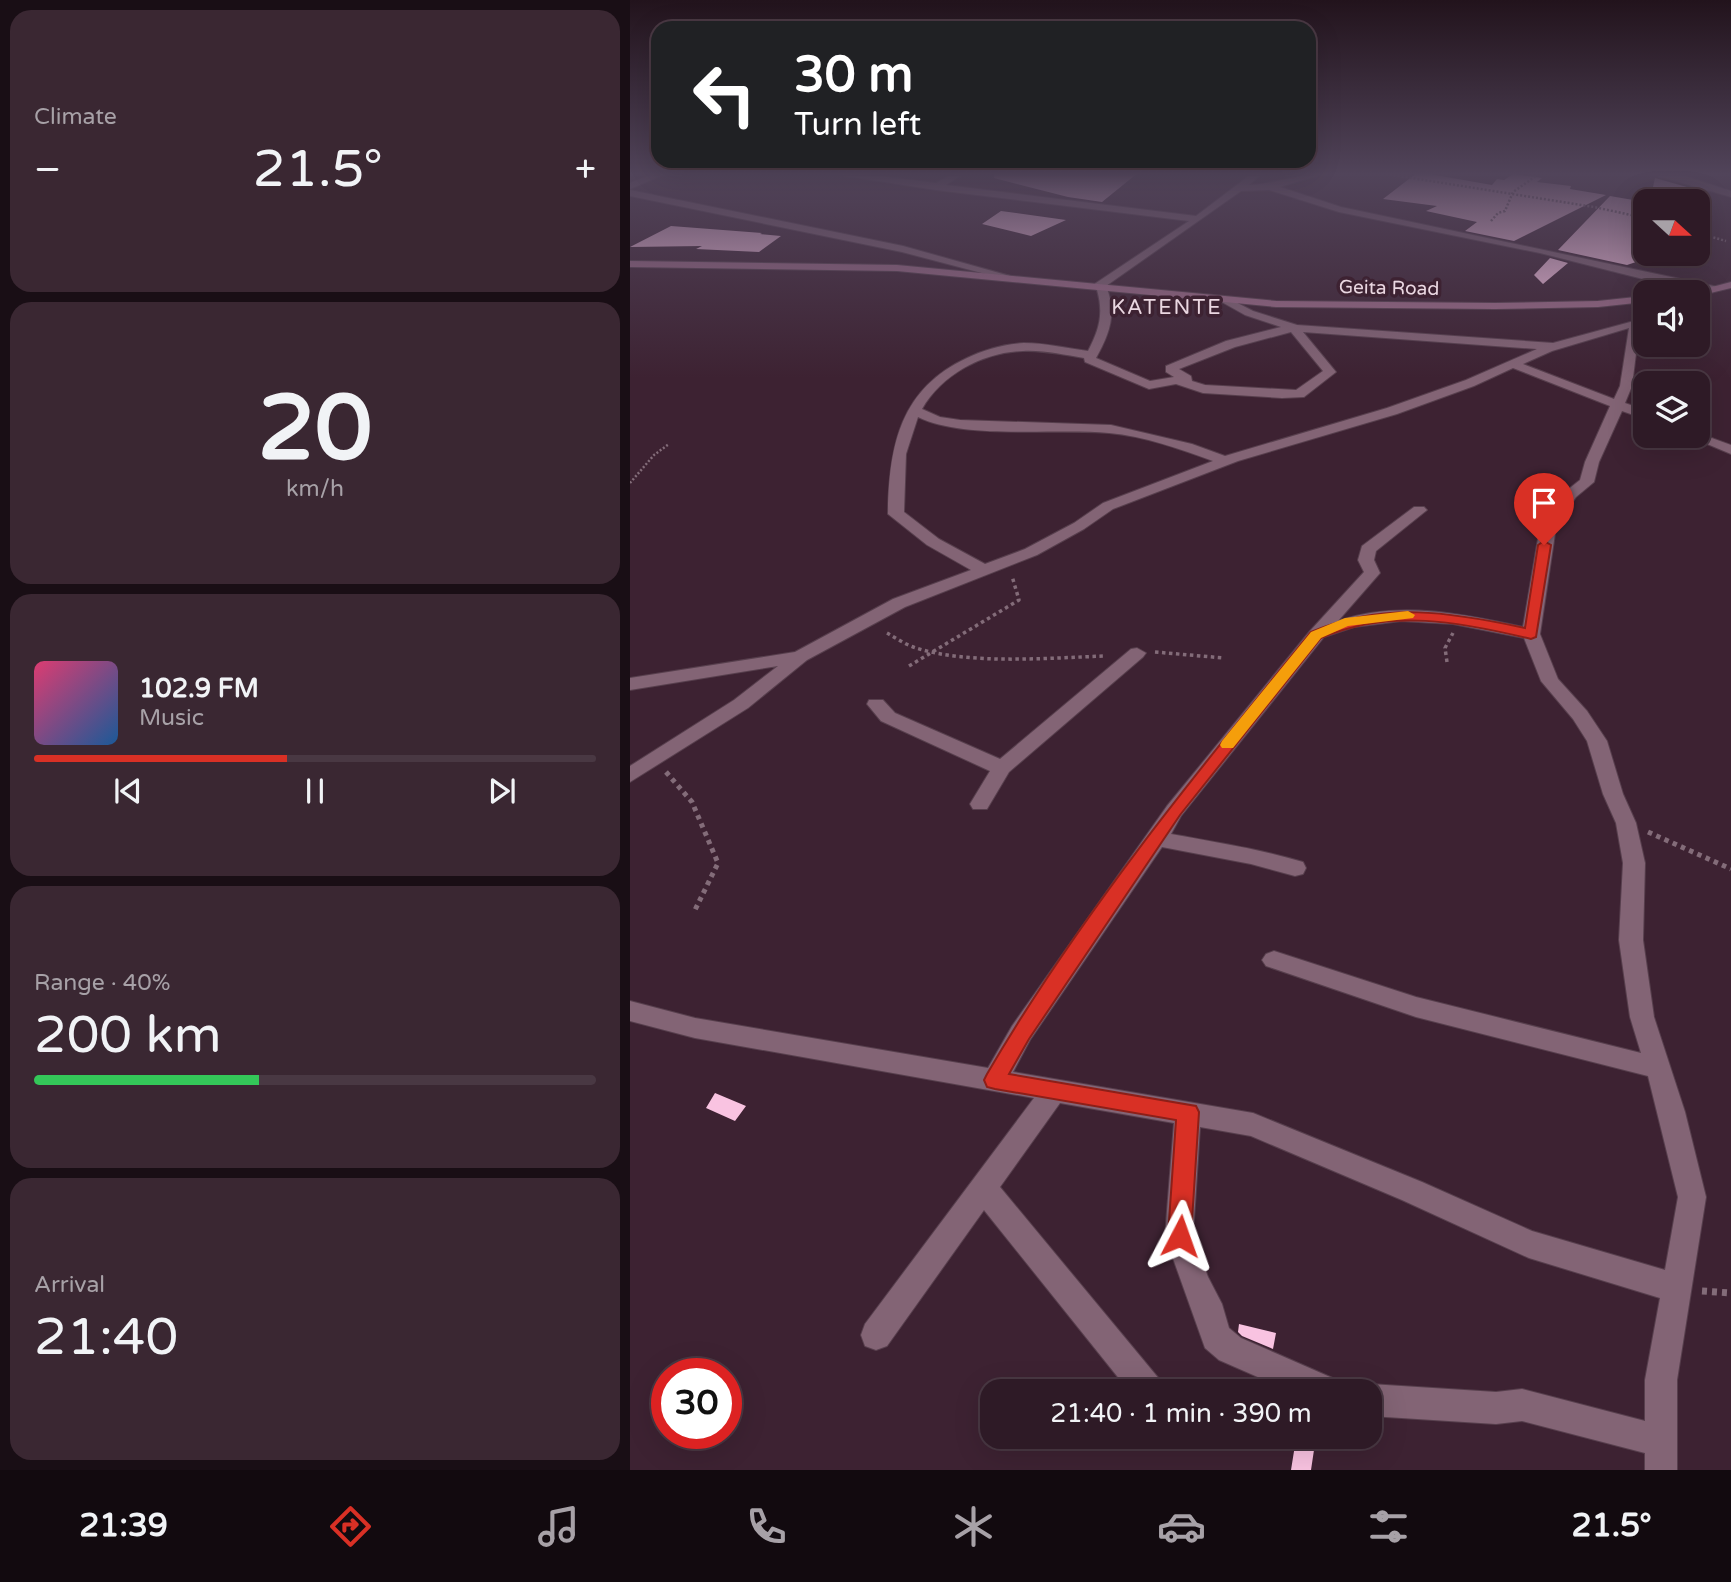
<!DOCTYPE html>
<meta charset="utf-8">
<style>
body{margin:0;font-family:"Varela Round",sans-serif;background:#3a2732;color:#f1f3f6;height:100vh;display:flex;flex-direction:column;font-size:26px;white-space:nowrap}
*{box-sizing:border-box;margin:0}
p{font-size:23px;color:#a7a1a7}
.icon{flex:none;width:38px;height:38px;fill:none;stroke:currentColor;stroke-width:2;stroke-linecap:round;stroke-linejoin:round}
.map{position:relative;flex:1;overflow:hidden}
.drawer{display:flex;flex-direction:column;gap:10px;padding:10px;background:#190e15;width:630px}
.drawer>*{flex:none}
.hud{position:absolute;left:21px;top:21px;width:665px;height:147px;border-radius:21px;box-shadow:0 7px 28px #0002,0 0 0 2px #493843;background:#202124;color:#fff;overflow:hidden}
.needle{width:46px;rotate:111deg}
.tools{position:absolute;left:1003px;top:189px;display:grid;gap:14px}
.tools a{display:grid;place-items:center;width:77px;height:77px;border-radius:14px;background:#2e1a26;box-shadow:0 7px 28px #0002,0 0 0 2px #493843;font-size:35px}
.speed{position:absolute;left:21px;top:1358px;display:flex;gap:14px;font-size:35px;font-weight:700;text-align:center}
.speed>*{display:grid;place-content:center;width:91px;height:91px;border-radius:50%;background:#2e1a26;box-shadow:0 7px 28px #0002,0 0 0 2px #493843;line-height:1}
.speed .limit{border:10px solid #d22;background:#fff;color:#111}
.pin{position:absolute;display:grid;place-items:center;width:60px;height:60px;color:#fff;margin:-72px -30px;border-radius:50% 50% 50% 0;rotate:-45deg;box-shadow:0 0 7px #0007}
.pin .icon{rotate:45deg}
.me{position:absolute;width:77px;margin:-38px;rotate:4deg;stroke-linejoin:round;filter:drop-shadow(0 0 5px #0008)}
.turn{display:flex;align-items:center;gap:24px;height:147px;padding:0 28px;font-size:32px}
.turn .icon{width:91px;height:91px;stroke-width:2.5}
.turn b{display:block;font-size:49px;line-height:60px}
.big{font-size:52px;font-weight:600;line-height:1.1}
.drawer .tile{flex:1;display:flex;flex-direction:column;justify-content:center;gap:10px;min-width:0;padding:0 24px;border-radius:21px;background:#3a2732}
.drawer .dial{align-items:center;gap:0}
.dial b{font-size:91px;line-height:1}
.song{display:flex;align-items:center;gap:21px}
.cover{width:84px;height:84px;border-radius:10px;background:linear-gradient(135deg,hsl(340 70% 55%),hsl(210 70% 35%))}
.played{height:7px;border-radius:4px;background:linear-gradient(90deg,#d93025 45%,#493843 45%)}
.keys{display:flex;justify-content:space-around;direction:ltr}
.heat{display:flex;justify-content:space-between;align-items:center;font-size:38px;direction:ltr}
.charge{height:10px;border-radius:5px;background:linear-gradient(90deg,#34c759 40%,#493843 0)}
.trip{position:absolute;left:350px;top:1379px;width:402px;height:70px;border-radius:21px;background:#2e1a26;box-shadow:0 7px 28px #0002,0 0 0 2px #493843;font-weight:600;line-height:70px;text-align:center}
.tab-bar{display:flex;height:112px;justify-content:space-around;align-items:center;background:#120a0f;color:#a7a1a7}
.tab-bar .icon{width:49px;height:49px}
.tab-bar .on{color:#d93025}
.tab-bar b{font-size:32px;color:#f1f3f6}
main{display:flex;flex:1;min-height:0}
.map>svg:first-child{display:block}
.building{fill:#f9c3e1}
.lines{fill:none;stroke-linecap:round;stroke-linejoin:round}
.minor-casing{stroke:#573f4d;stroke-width:2}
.tertiary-casing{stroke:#573f4d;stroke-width:2}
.secondary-casing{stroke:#573f4d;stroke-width:2}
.path-far3{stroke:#836c79;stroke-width:2.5;stroke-dasharray:2 2;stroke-linecap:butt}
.path-far2{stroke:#836c79;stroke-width:3.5;stroke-dasharray:3.5 3.5;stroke-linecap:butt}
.path-far1{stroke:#836c79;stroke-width:5;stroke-dasharray:4.5 4.5;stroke-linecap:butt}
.path{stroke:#836c79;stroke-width:7;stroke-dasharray:5 5;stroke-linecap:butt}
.minor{fill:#836475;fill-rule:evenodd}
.tertiary{fill:#836475;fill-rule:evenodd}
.secondary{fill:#9c6b87;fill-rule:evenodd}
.route{fill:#d93025;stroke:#8d1f18;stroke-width:2}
.slow{fill:#f59e0b}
.labels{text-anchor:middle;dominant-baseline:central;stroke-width:7;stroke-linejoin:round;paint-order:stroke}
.far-street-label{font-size:19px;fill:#ead7e1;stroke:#3d2232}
.far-quarter-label{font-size:21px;letter-spacing:2px;fill:#ead7e1;stroke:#3d2232}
</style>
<main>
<section class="drawer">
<div class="tile"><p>Climate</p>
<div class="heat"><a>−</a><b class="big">21.5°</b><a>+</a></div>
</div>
<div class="tile dial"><b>20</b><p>km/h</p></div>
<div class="tile">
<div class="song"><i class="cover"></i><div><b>102.9 FM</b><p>Music</p></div></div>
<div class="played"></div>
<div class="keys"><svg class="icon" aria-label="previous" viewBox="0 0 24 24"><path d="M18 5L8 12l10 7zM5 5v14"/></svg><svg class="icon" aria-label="pause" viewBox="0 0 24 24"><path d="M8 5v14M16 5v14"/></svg><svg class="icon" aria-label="next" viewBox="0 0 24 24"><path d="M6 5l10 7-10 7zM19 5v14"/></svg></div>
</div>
<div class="tile"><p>Range · 40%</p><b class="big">200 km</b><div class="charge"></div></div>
<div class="tile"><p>Arrival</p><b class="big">21:40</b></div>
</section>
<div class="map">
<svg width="1101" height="1470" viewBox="0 0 1101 1470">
<rect width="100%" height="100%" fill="#3d2232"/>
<path class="building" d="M365 172H509L472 202 438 197 364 178Z
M788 172 862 185 867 179 874 180 883 174 912 178 907 182 941 186 940 189 976 195 884 241 835 231 847 222 796 211 807 206 753 199Z
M1025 178 1078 193 1073 204 1068 201H1020Z
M980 196 1015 202V259L997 265 928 250Z
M371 211 436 220 401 236 352 224Z
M41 226 132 233 130 234 151 236 129 252 66 249 72 246 0 247Z
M920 258 938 263 913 284 904 275Z
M85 1093 116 1106 105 1121 76 1108Z
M609 1324 646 1333 643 1349 612 1336 608 1332Z
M665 1445 684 1450 681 1470H661Z"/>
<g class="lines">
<g class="minor-casing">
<path id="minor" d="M28 172H40L0 189V183Z
M190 172H215L306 183 326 172H336L316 185 566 216 624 172H634L619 185C647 184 672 172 700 172L650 187 711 207 1093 288 1088 291 1013 279 910 253 709 212 639 190 611 191 476 286C487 313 480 333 466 358L520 381 544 377 536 372V366L596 341 651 327 615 315 590 301V297L594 296 623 311 667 325 923 343 1015 318 1008 337 1002 386 995 403 1015 410V419L992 411 969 462 964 482 946 497 926 527 910 634 928 679 957 711 977 741 993 794 1006 823 1015 863 1013 940 1024 1017 1055 1112 1076 1197 1047 1380V1470H1015V1453L892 1421 866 1424 740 1416V1391H728L740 1384 866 1392 892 1389 1015 1421V1380L1030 1298 899 1258 772 1200 621 1136 570 1127 563 1236 578 1277 592 1304 599 1328 611 1338 707 1380 712 1391H660L589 1360 575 1348 535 1236 544 1123 430 1103 370 1187 530 1380 535 1391H499L354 1210 257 1346 246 1350 235 1346 231 1335 235 1324 404 1098 65 1038 0 1021V1001L65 1018 358 1068 382 1026 537 806 680 631 734 572 728 560 732 546 784 507H794L797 510 746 551 744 560 750 573 708 621C768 600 834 614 893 627L910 527 936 491 950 480 955 462 980 406 883 368 844 386 767 414 608 461 483 509 454 529 407 555 275 607 177 660 118 708 0 782V766L104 700 148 666 0 690V678L165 652 263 599 341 570 297 545 258 514C259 446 270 389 337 358 353 350 375 344 394 343 415 343 436 348 458 351 469 330 474 314 467 290L462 287 463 285 559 221 306 190ZM999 328 990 386 984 399 893 364 922 351ZM661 332 693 371 666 390 575 385 562 381 561 376 549 369 605 347ZM673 332 907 349 836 380 757 408 595 456 562 444 481 425 330 420 310 417 292 409C312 374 354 352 393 351 414 350 434 355 454 358L455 362 519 389 546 384 573 393 652 398 674 397 706 372ZM288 417C335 440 425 428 479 433 514 436 550 449 583 461L473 503 444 523 395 549 355 564 309 539 274 512 276 454ZM771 621 823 624 894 638 911 681 943 719 957 741 973 794 986 823 993 863 989 940 1000 1017 1011 1053 786 997 644 951 636 954 632 960 636 966 786 1017 1018 1076 1048 1197 1035 1270 902 1231 792 1182 623 1113 383 1072 400 1040 532 847 621 864 665 876 673 874 676 868 673 862C629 849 585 842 541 834L551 816 694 637 724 627Z
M1014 172 1049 174 1101 191V197Z
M1068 433 1101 445V454L1058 436H1068Z
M507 648 516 653 513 657 379 772 357 809H343L340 804 360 771 251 721 237 704 239 700H253L265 713 370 759 501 649Z"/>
</g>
<g class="tertiary-casing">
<path id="tertiary" d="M0 190 273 246 391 279 386 282 272 252 0 196Z"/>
</g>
<g class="secondary-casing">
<path id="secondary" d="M0 261 267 265 646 301 865 303 968 301 1015 296V302L968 307 865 309 646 307 267 271 0 267Z
M1101 282V288L1068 296V292H1063Z"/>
</g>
<path class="path-far3" d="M744 172 964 207 1015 218
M861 221 868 213 875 211 883 192 906 176
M1068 233 1096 241
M0 483 24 455 39 444"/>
<path class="path-far2" d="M257 633C266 638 276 645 286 648 340 665 418 658 475 656
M525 652 594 658
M817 662 815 648 823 633
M279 666 389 600 382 576"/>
<path class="path-far1" d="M36 772 62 802 88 863 64 912
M1018 832 1101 869"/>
<path class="path" d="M1072 1291 1101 1293"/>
<use href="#minor" class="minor"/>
<use href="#tertiary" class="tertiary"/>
<use href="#secondary" class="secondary"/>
</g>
<linearGradient id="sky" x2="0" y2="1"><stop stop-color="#22131c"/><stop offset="0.46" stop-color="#51445a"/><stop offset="1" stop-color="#51445a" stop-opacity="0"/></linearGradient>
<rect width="1101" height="378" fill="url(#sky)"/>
<path class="route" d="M914 541 921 545 906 637 901 639C831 622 760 608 691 638L550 815 399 1039 379 1074 566 1106 569 1112 561 1236 558 1244 550 1248 541 1244 538 1236 546 1120 365 1089 357 1087 354 1080 357 1074C449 916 566 773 681 632 754 601 821 612 895 628L908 545Z"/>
<path class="slow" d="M778 611 785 615 783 618 718 626 691 638 603 748H592L590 745 592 741 681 632 715 618Z"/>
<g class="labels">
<g class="far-street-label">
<text transform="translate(759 288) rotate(1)">Geita Road</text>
</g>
<g class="far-quarter-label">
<text x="537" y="307">KATENTE</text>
</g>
</g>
</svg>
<div class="tools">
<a><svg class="needle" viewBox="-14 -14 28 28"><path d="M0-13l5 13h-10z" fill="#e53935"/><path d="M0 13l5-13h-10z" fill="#a7a1a7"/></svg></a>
<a><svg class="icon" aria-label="sound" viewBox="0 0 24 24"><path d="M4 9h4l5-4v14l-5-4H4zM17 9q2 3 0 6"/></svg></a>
<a><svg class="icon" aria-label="layers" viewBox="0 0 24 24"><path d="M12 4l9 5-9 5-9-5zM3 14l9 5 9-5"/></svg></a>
</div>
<div class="speed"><div class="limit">30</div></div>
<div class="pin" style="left:914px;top:545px;background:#d93025"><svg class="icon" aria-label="arrive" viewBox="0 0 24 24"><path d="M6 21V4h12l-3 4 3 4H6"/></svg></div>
<svg class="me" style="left:550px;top:1236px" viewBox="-20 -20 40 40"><path d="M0-17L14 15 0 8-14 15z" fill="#d93025" stroke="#fff" stroke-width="4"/></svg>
<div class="trip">21:40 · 1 min · 390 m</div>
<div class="hud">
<div class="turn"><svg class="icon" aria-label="left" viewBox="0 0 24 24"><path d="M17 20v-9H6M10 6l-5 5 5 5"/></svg><div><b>30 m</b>Turn left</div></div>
</div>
</div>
</main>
<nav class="tab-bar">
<b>21:39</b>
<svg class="icon on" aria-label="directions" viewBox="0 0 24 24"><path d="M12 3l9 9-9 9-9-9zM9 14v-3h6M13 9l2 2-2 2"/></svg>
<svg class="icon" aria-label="music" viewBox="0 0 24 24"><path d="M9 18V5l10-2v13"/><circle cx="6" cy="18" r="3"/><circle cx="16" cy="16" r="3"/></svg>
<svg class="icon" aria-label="phone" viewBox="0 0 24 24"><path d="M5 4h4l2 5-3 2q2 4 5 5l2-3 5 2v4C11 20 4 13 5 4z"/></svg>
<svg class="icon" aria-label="climate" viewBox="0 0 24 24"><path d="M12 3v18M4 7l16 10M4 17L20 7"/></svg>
<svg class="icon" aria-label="car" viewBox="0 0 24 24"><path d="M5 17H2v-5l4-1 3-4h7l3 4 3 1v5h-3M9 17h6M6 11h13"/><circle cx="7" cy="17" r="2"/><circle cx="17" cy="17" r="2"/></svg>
<svg class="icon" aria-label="filters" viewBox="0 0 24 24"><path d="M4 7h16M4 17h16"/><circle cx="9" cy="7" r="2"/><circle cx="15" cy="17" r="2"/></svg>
<b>21.5°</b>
</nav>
